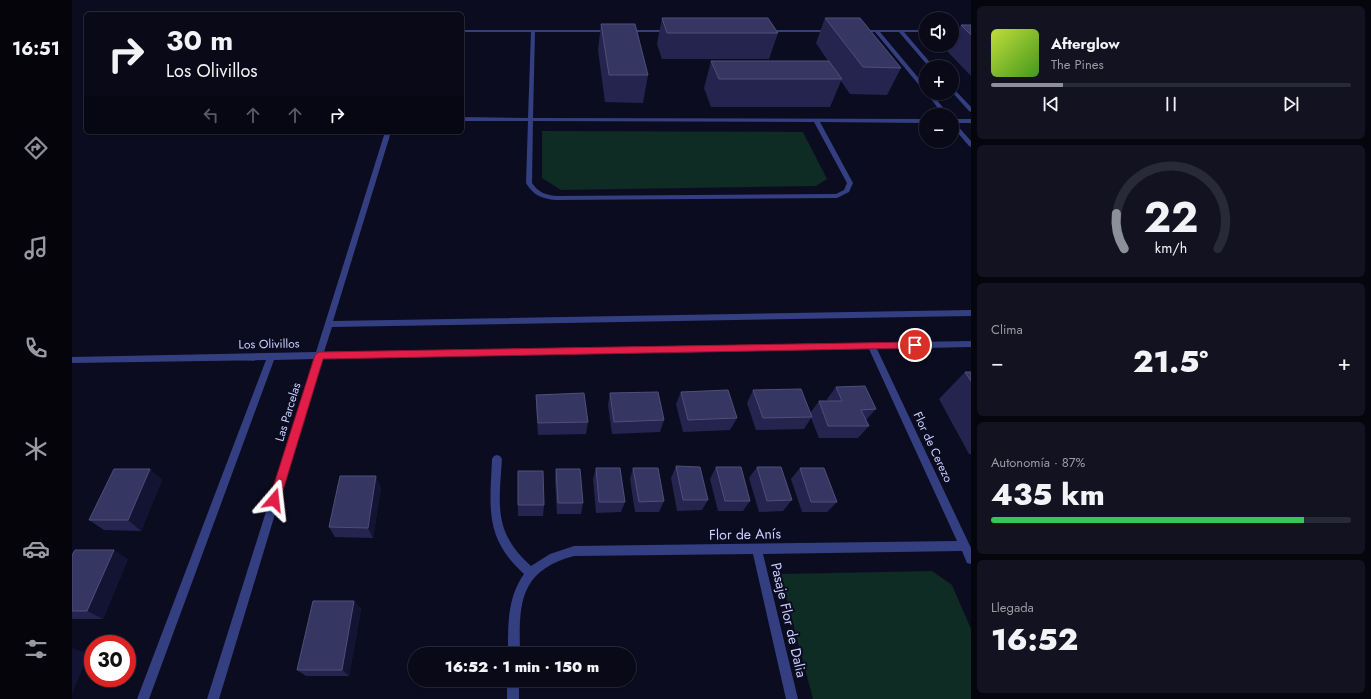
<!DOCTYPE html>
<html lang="es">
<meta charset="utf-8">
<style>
body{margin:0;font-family:Jost,sans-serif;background:#121221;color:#f1f3f6;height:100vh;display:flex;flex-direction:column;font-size:15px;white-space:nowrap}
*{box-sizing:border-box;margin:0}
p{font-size:13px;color:#999aa2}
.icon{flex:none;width:22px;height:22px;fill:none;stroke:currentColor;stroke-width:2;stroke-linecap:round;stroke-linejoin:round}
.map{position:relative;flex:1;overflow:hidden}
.drawer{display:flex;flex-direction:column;gap:6px;padding:6px;background:#05050d;width:400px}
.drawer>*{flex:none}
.hud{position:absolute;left:12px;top:12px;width:380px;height:122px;border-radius:6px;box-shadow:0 1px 3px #0004,0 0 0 1px #292a37;background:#090918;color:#f1f3f6;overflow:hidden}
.tools{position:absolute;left:847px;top:12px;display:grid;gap:8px}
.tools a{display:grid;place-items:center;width:40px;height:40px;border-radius:50%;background:#090918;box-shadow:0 1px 3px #0004,0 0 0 1px #292a37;font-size:20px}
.speed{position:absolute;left:12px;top:635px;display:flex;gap:8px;font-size:20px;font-weight:700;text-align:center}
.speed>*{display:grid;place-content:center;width:52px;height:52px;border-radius:50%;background:#090918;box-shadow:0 1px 3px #0004,0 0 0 1px #292a37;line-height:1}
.speed .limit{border:6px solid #d22;background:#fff;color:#111}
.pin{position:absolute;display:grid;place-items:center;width:34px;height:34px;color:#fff;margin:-17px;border:2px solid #fff;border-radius:50%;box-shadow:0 1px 4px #0007}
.me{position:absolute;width:44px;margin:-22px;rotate:17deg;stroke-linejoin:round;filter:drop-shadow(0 0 3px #0008)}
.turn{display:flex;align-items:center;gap:14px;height:84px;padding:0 16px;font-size:18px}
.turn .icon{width:52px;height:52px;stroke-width:2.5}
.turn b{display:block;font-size:28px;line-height:34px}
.lanes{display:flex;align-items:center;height:38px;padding:0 16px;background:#0003;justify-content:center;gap:20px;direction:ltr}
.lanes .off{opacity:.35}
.big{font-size:30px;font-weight:800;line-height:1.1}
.drawer .card{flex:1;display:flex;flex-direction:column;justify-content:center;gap:6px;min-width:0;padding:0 14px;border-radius:6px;background:#121221}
.drawer .dial{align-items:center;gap:0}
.dial svg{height:104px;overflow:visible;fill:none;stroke:#292a37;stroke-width:7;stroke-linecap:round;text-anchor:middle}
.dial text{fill:#f1f3f6;stroke:none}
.song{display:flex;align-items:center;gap:12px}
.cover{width:48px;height:48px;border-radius:6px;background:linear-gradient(135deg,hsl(70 70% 55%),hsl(100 70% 35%))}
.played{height:4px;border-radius:2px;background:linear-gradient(90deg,#8c9099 20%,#292a37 20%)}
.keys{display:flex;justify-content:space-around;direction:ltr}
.heat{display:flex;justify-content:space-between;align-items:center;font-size:22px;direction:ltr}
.charge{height:6px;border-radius:3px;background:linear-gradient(90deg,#34c759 87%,#292a37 0)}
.trip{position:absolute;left:336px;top:647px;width:228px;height:40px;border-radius:20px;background:#090918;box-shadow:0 1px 3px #0004,0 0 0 1px #292a37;font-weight:800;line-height:40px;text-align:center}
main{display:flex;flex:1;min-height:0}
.menu{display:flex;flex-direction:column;width:72px;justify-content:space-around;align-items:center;background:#04040a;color:#999aa2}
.menu .icon{width:28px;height:28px}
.menu .active{color:#8c9099}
.menu b{font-size:18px;color:#f1f3f6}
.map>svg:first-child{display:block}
.green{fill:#0e2b24}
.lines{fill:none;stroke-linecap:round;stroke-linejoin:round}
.minor{fill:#343f82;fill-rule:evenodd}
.wall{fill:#25244f}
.shaded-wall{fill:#131334}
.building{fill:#363662;stroke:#4e4e7b}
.route{fill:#e11d48;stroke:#92132f}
.labels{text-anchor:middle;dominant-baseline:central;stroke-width:4;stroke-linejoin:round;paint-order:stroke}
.street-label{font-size:12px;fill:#cbcfff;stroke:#0c0c20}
.near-street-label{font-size:14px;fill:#cbcfff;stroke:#0c0c20}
</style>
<main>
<nav class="menu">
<b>16:51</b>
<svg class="icon active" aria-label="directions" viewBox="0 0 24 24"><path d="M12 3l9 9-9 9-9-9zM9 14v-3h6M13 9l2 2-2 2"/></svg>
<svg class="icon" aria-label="music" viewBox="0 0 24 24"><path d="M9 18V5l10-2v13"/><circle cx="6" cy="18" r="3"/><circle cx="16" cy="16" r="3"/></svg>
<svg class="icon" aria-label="phone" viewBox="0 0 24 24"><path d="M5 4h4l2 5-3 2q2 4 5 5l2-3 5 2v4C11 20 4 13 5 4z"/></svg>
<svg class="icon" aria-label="climate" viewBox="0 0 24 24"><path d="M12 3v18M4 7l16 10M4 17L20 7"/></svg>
<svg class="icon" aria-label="car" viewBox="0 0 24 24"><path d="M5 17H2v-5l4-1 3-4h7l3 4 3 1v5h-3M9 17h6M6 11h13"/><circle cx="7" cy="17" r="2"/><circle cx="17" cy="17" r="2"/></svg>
<svg class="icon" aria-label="filters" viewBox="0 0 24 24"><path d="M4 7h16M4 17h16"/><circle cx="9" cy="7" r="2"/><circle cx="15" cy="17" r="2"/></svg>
</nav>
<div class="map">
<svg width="899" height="699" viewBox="0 0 899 699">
<rect width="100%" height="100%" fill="#0c0c20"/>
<path class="green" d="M470 131 731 132 755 179 744 186 489 190 470 178Z
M860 571 880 585 899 629V699H741L708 574Z"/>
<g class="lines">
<path class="minor" d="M390 30H539V31L537 32H463L461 118 854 119V123L748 122 781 183 777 192 765 198 484 200C470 199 461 195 454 183L456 121H390V117L456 118 459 32H390ZM461 121 742 122 775 183 772 190 764 194 484 196C473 195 466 192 460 183Z
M555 30H597L599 31 597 32H553V31Z
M693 30H759L761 31 759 32H691V31Z
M789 30H854V32H832L862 67H857L827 32H808L854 87V92L852 91 803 32H787V31Z
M880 30H899V32H880Z
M880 87 899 107V112L897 111 880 92Z
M854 92 859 93 877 115H871Z
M880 119H899V123H883L899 141V147L897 146 880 126Z
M313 132H319L261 321 899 310V316L260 327 252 352 899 341V347L805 349 899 548V564L895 563 890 551 691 554 726 699H714L681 554 502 556C446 571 447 605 448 654H436C436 626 435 598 452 574 412 538 418 507 420 459L422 456 425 455 428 456 430 459C427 505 421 532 459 566L478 554 502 546 885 541 797 349 250 359 147 699H135L242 359 202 360 77 699H65L194 360 0 363V357L244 352Z
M435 680H447V699H435Z"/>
</g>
<path class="wall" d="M590 18 706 33 697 59H590L585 44Z
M753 18 829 68 815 95 778 94 769 81 758 107H639L632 88 639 61H756L744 43Z
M529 24 576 75 571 103 533 102 526 50Z
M889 25H899V76L875 51 878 45H880V42Z
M893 372H899V454H897L867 399Z
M764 387 804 409 794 420 797 426 786 438H747L739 418 732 429 684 430 675 403 681 390 739 412 747 401H756L755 399Z
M609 392 665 418 658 430 611 432 604 404Z
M538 393 592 420 588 432 540 434 536 405Z
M464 395 516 422 514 434 466 435 464 407Z
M604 466 636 500 630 510 605 511 599 478Z
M644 467 678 501 671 511H646L638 479Z
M685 467 720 500 711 511 687 512 677 478Z
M524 468 553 502 549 512 524 513 521 479Z
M561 468 592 501 587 512H563L558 479Z
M728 468 765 502 755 512H730L719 479Z
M78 469 90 480 69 531 32 530 17 520Z
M484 469 511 503 509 514H485L483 480Z
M446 471 472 505 471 516H446Z
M309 487 301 538 263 537 257 527Z
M0 555 56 559 31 619H0Z
M282 601 289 609 277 676H234L225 670Z"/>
<path class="shaded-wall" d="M78 469 90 480 69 531 56 520Z
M304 476 309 487 301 538 296 528Z
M42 550 56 559 31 619 15 611Z
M282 601 289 609 277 676 270 670Z
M0 648 17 654 0 694Z"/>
<path class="building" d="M590 18H696L706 33H595Z
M753 18H788L829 68 791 67Z
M529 24H563L576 75H537Z
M889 25H899V35Z
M639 61H757L770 79H647Z
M893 372H899V381Z
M793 386 804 409 789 410 797 426H756L747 401H770L764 387Z
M729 389 740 417 691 418 681 390Z
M656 390 665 418 616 420 609 392Z
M586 392 592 420 542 422 538 393Z
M512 393 516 422 466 423 464 395Z
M604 466 628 467 636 500H611Z
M644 467H669L678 501H653Z
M685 467H709L720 500 695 501Z
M524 468H548L553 502H527Z
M561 468H586L592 501 567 502Z
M728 468H752L765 502H739Z
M42 469H78L56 520H17Z
M484 469H508L511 503H486Z
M446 471H471L472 505H446Z
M268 476H304L296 528 257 527Z
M3 550H42L15 611H0V555Z
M241 601H282L270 670H225Z"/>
<path class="route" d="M843 342 847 345 843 348 251 359 208 500 206 503 202 505 199 503 197 500 243 355 247 352Z"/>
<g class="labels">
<g class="street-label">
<text transform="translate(197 344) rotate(-1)">Los Olivillos</text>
<text transform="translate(216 412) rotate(-73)">Las Parcelas</text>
<text transform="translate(861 447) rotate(65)">Flor de Cerezo</text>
</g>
<g class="near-street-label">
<text transform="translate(673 534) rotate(-1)">Flor de Anís</text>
<text transform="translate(717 620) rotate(77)">Pasaje Flor de Dalia</text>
</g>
</g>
</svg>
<div class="tools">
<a><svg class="icon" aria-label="sound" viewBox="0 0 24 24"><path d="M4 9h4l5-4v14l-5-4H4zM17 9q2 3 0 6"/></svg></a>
<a>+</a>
<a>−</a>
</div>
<div class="speed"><div class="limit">30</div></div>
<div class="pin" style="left:843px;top:345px;background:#d93025"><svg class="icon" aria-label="arrive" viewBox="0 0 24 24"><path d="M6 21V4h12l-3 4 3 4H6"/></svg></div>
<svg class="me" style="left:202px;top:500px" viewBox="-20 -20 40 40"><path d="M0-17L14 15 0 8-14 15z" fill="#e11d48" stroke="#fff" stroke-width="4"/></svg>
<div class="trip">16:52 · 1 min · 150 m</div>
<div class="hud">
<div class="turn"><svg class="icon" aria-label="right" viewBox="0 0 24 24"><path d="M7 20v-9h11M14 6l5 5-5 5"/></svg><div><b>30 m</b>Los Olivillos</div></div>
<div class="lanes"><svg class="icon off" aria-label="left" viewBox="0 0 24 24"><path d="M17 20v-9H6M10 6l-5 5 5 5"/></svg><svg class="icon off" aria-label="ahead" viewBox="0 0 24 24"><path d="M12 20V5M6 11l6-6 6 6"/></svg><svg class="icon off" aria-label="ahead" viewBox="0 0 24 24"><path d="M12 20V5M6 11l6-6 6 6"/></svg><svg class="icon" aria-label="right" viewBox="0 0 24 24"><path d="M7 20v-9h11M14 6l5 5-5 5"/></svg></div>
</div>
</div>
<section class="drawer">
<div class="card">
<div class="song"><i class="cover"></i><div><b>Afterglow</b><p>The Pines</p></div></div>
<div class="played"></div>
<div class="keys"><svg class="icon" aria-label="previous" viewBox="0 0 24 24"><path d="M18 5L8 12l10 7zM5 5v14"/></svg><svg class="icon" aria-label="pause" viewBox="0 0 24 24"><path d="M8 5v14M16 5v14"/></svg><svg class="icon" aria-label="next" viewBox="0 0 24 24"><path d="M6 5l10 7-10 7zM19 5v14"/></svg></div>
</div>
<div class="card dial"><svg viewBox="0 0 100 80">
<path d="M14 69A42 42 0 1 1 86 69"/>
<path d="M14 69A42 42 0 0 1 8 42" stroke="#8c9099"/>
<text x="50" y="56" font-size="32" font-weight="700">22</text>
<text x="50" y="72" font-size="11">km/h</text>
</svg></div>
<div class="card"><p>Clima</p>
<div class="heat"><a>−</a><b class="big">21.5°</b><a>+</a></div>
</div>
<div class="card"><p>Autonomía · 87%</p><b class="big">435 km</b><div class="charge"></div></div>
<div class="card"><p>Llegada</p><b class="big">16:52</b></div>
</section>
</main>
